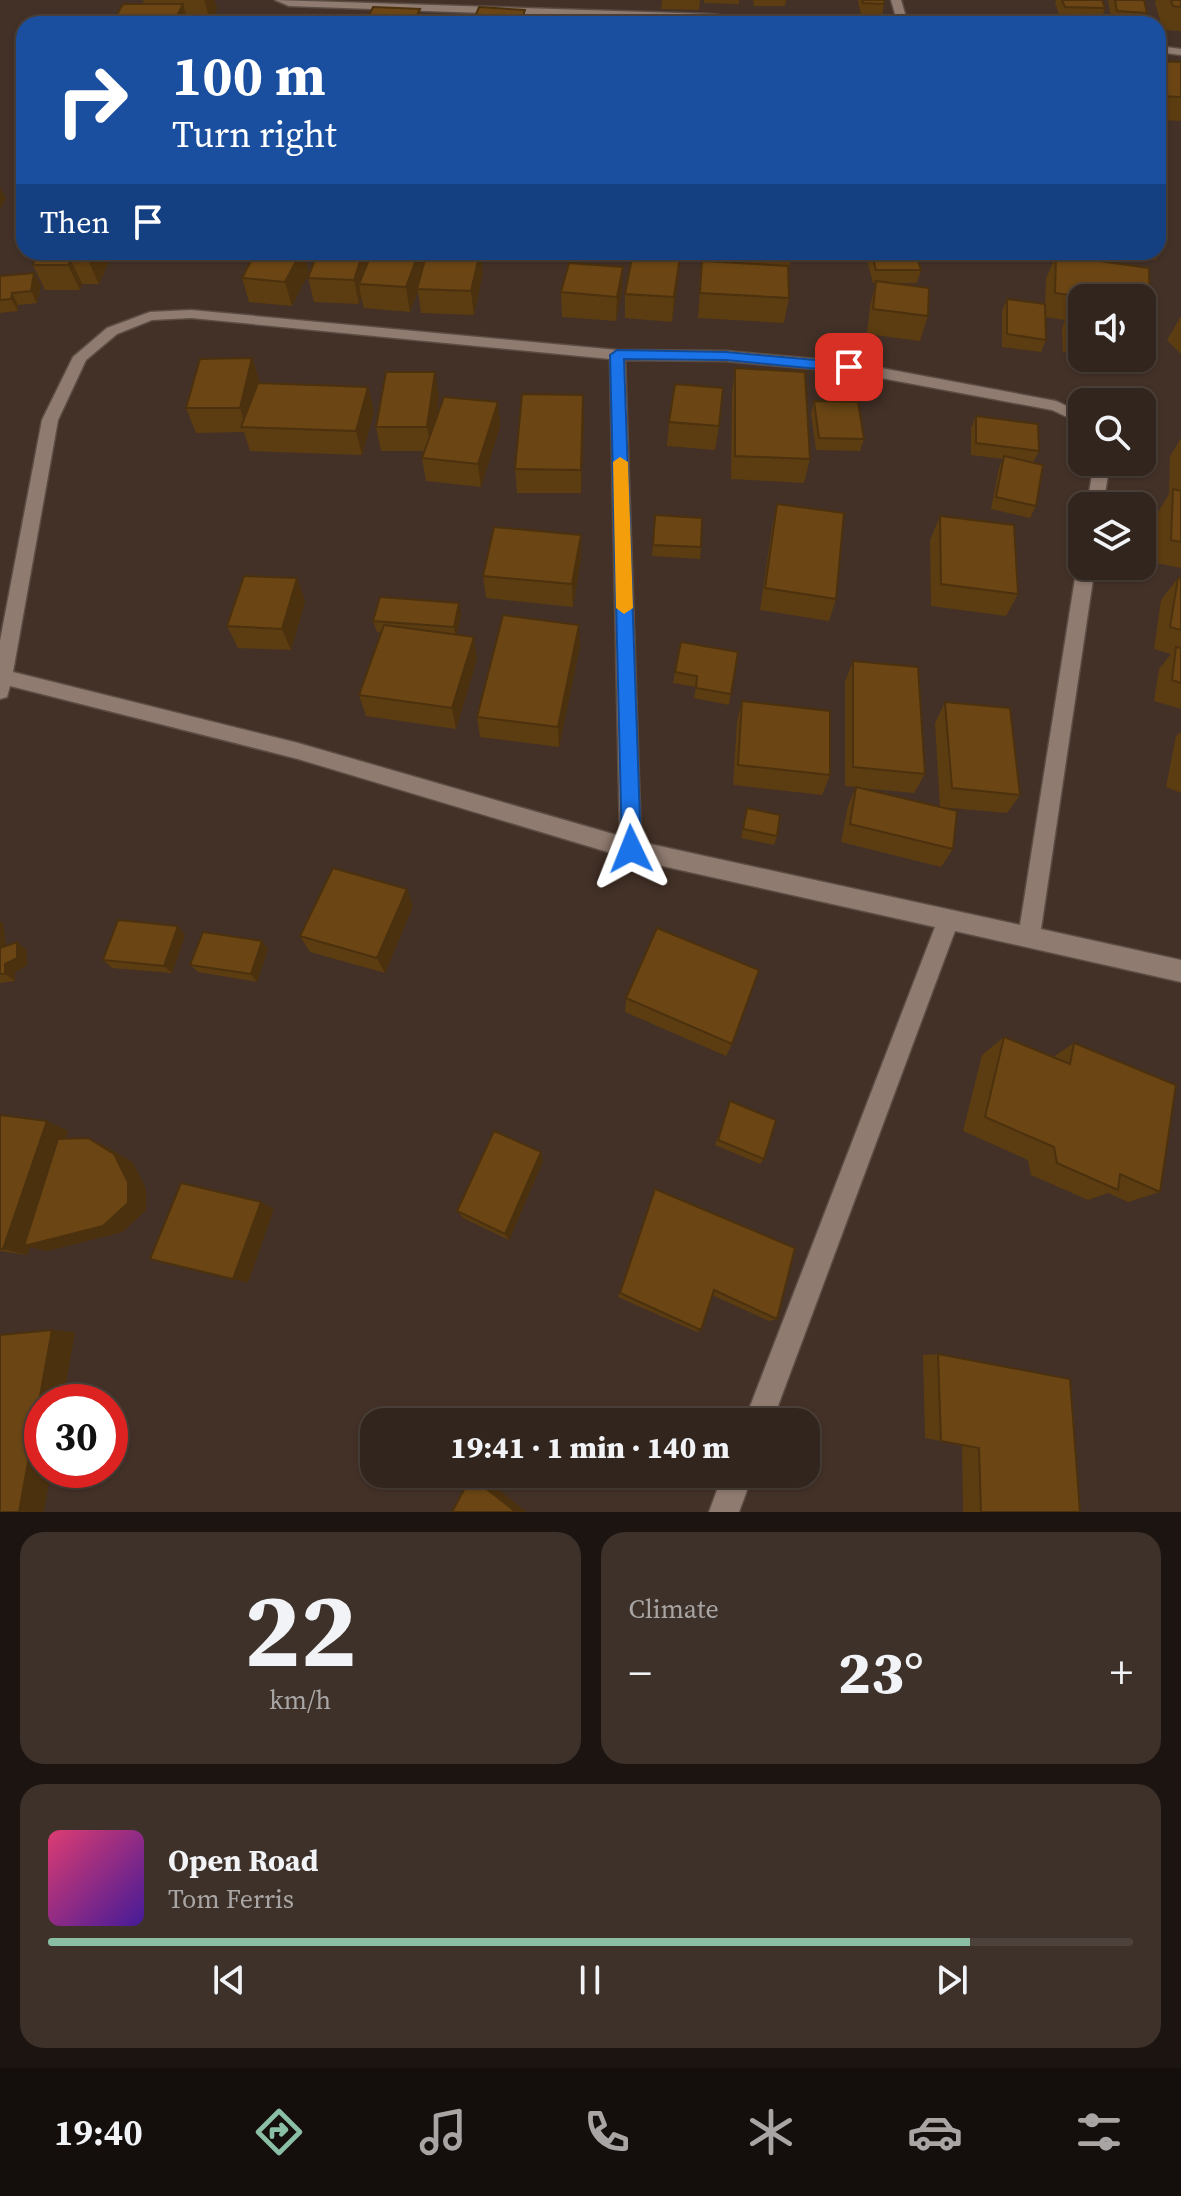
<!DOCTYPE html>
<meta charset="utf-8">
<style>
body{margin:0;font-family:"Source Serif 4",serif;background:#3d312a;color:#f1f3f6;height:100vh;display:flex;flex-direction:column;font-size:30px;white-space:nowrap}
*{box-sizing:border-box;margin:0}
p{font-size:26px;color:#a8a5a4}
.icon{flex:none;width:44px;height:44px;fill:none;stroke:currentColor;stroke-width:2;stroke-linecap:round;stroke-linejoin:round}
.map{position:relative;height:1512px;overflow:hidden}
.panel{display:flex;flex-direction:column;gap:20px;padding:20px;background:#1c1410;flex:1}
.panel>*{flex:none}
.top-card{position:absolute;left:16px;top:16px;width:1150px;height:244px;border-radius:24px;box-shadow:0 2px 6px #0004,0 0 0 2px #4d423b;background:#1a4fa0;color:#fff;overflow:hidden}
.controls{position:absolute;left:1068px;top:284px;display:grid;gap:16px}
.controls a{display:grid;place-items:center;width:88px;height:88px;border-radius:16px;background:#32251d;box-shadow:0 2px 6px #0004,0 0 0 2px #4d423b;font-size:40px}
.speed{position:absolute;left:24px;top:1384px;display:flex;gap:16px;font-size:40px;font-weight:700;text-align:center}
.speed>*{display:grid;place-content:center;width:104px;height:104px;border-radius:50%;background:#32251d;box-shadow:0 2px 6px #0004,0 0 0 2px #4d423b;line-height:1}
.speed .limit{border:12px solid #d22;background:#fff;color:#111}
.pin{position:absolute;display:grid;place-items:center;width:68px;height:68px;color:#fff;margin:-34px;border-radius:16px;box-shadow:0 4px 12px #0006}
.me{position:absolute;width:88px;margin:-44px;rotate:358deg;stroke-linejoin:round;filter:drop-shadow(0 0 6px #0008)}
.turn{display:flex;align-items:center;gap:28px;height:168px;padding:0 24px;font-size:36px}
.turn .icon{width:104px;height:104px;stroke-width:2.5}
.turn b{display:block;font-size:56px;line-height:68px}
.then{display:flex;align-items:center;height:76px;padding:0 24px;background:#0003;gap:16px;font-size:30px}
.big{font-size:60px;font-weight:800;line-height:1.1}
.panel .tile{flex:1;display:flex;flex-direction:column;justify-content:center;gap:12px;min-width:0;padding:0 28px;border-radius:24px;background:#3d312a}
.panel .dial{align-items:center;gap:0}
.dial b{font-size:104px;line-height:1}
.song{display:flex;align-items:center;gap:24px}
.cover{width:96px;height:96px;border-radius:12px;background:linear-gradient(135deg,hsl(340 70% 55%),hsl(260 70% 35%))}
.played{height:8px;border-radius:4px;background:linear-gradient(90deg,#8abfa5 85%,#4d423b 85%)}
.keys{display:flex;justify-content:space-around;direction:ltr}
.heat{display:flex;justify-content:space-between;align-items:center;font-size:44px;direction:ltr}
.panel .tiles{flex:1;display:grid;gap:20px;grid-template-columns:1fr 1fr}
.tile:last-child{grid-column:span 2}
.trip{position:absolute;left:360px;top:1408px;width:460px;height:80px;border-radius:24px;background:#32251d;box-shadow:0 2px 6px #0004,0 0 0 2px #4d423b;font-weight:800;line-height:80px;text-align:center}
.tab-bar{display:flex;height:128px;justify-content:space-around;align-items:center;background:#140f0c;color:#a8a5a4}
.tab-bar .icon{width:56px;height:56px}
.tab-bar .on{color:#8abfa5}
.tab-bar b{font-size:36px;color:#f1f3f6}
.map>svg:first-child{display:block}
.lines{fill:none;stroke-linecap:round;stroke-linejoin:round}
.minor-casing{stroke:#5c4d44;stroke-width:3}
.minor{fill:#907b70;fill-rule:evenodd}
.wall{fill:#5c3c11}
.shaded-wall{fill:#4b310e}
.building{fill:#6b4614;stroke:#4b310e;stroke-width:2}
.route{fill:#1a73e8;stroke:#114b97;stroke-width:2}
.slow{fill:#f59e0b}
</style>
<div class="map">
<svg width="1181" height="1512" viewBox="0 0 1181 1512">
<rect width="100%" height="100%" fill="#433127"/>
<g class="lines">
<g class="minor-casing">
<path id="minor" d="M275 0 708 14 777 21 782 24 289 6Z
M891 0H901L908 24H898Z
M1158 46 1181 49V55L1158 52Z
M191 310 617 350 726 351 849 362 1056 401 1082 413V424L1052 410 849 372 726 361 625 360 641 842 1020 925 1077 566 1082 561V566H1095L1041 929 1181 960V982L955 931 772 1422H744L935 927 631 859 298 759 10 686 7 697 0 699V641L42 420 73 357 107 328 150 312ZM191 318 610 359 620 836 298 743 13 672 58 420 86 360 117 334 152 320Z
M1094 462H1110L1103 506H1087Z
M723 1474H753L739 1512H709Z"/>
</g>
<use href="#minor" class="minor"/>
</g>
<path class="wall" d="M143 0H214L217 8 211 23 116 24 114 20 144 4Z
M662 0H700L699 10 661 9Z
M704 0H739V4L704 3Z
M753 0H786L785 6H754Z
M858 0H884V4L882 16 861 15Z
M1056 0H1102L1105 8 1101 20 1061 19 1055 3Z
M1108 0H1144L1147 13 1143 24 1112 23Z
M1156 0H1181V31L1163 30 1155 3Z
M1158 61 1181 62V121L1158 120Z
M1158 233 1162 247 1156 260 1116 257 1115 252H1158Z
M39 252H113L99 284H82L80 290H45L33 265Z
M304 252 292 306 249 302 242 278Z
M318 252H367L368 261 372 252H424L425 259 483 272 474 315 421 313 418 291 410 312 364 308 361 297 359 304 314 302 308 278Z
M745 252H792L788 274 789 298 784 323 698 318 702 261 745 264Z
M869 252H915L921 270 917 283H887L928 316 920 341 867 334 870 306 876 283H873L867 260Z
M1056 255 1149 268 1150 307 1142 323V298H1082V355L1063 352 1062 329 1065 320 1045 317 1046 340 1041 352 1002 347V311L1007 299 1045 304 1046 279Z
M680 257 678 281 672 322 625 318V294Z
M34 273 41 285 37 303 18 305V311L0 313V276Z
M622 291 616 321 562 317 561 292Z
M1181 316V354L1167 340Z
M252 358 260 383 368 387 374 411 362 455 250 451 244 432 196 433 186 408Z
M735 368 810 459 804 483 731 479 732 393Z
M439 396 436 420 498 402 500 426 481 487 426 481 422 458 424 451H381L376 427Z
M814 401 864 439 860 451 816 450 811 414Z
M976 416 1039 451 1033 463 1036 506 1030 518 991 509 999 468 1003 459 971 455V428Z
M584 419 581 493H517L515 469Z
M669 422 719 426 715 450 667 446Z
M1181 438V568L1156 563 1158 512 1169 494 1170 456Z
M777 504 836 599 829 621 760 610 772 527Z
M655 515 701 547 700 559 652 556Z
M940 516 1018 594 1006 616 931 606 930 540Z
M581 535V558L573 607 486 598 483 576Z
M297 578 305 601 291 650 238 648 227 626Z
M1178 578H1181V709L1154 701 1159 669 1171 654 1154 649 1161 600Z
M461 614 456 635 477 659 456 729 366 716 359 695 381 633 377 632 373 621Z
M580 646 559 747 480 737 477 717Z
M738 652 729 705 694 698 696 687 673 683 675 672Z
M853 661 925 774 914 793 861 788 953 849 941 867 841 842 848 806 856 787 845 786V682Z
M742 701 830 775 822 795 733 785 737 722Z
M945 702 1020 795 1007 813 940 807 935 723Z
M1181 732V793L1166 787 1176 736Z
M747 808 777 836 774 845 741 838Z
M413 906 385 973 310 952 300 936Z
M0 921 3 924 6 946 27 950V965L15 972V981L0 983Z
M185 935 172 973 112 968 103 960Z
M268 949 257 982 198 972 190 965Z
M626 998 732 1044 726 1056 625 1012Z
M1004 1037 1053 1057 1074 1043 1160 1192 1128 1202 1108 1193 1088 1200 1031 1175 1028 1160 963 1131 982 1055Z
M730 1101 764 1159 760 1164 715 1145Z
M0 1115 68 1131 65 1139 88 1138 107 1147 133 1163 146 1189V1210L122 1232 47 1251 30 1247 27 1255 0 1251Z
M541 1152 543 1161 509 1240 463 1218 457 1211Z
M655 1189 777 1319 769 1321 712 1295 701 1330 697 1332 618 1297Z
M938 1354 1080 1512H963L962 1445 925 1438 923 1355Z"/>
<path class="shaded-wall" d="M204 0H214L217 8 211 23Z
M183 4 189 24H173Z
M420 9 422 24H413Z
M525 10V24H520Z
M0 187 6 199 0 209Z
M91 252H113L99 284 88 260Z
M301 252H304L309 273 292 306 285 282Z
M363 252H367L370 271 359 284 361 297 359 304 354 280Z
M419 252H424L427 267 417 289 418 291 410 312 406 287Z
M480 252H481L483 272 474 315 471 291Z
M680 257 678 281 672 322 674 297Z
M71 260 82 284 80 290 68 265Z
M623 267 622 291 616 321 617 297Z
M34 273 41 285 37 303 31 291Z
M12 293 18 305V311L11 299Z
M252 358 260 382 250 427H246L240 408Z
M435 372 439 396 432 451 427 427Z
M368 387 374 411 362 455 356 431Z
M583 395 584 419 581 493V470Z
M498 402 500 426 481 487 478 464Z
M581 535V558L573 607 572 584Z
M297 578 305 601 291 650 282 629Z
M459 603 461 614 456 638 454 627Z
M579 625 580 646 559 747 558 727Z
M474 637 477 659 456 729 452 708Z
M407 889 413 906 385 973 377 958Z
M0 921 3 924 6 947 0 948Z
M178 926 185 935 172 973 164 966Z
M262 941 268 949 257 982 251 974Z
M17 942 27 950V965L15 972V981L5 974V964Z
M47 1121 68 1131 31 1244 88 1138 107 1147 133 1163 146 1189V1210L122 1232 47 1251 30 1247 27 1255 3 1249Z
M541 1152 543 1161 509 1240 505 1234Z
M261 1202 274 1209 248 1283 233 1279Z
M52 1330 75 1332 63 1402H42V1470H51L44 1512H19Z
M475 1474H478L527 1512H516L471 1477Z"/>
<path class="building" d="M862 0H884V4L863 3Z
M1062 0H1102L1105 8 1065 7Z
M1115 0H1144L1147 13 1117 11Z
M1171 0H1181V7L1173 6Z
M123 4H183L173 24H144L146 20H114Z
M373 7 420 9 413 24H365Z
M479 7 525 10 520 24H472Z
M327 21 361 22 360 24H326Z
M565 22 609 24H565Z
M1158 61 1181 62V97L1160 96 1158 92Z
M1158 233H1159L1162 247H1158Z
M39 252H91L88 260H71L68 265H33Z
M256 252H301L285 282 242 278Z
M318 252H363L354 280 308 278Z
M372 252H419L406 287 359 284Z
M427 252H480L471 291 417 289Z
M748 252H792V255L748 253Z
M871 252H915L921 270H876Z
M633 253 680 257 674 297 625 294Z
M1056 255 1149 268 1150 307 1142 306V298H1091L1055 293Z
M702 261 788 266 789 298 700 293Z
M569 263 623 267 617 297 561 292Z
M34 273 31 291 12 293 11 299 0 300V276Z
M876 281 929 288 928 316 873 309Z
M1007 299 1045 304 1046 340 1007 334Z
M1067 316 1082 318V342L1068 340Z
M252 358 240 408H186L200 359Z
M735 368 805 372 810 459 735 456Z
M386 372H435L427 427H376Z
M258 383 368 387 356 431 241 427Z
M675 384 723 388 719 426 669 422Z
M522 394 583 395 581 470 515 469Z
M444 397 498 402 478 464 422 458Z
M814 401 858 402 864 439 819 438Z
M976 416 1038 424 1039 451 976 443Z
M1004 456 1043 465 1036 506 996 497Z
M1173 489 1181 491V542L1171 540Z
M777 504 844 513 836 599 765 588Z
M655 515 702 518 701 547 653 545Z
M940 516 1014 525 1018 594 941 584Z
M494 527 581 535 572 584 483 576Z
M244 576 297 578 282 629 227 626Z
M1178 578H1181V630L1170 627Z
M380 597 459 603 454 627 373 621Z
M503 615 579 625 558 727 477 717Z
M384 625 474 637 452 708 359 695Z
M681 642 738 652 731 694 696 688 697 676 675 672Z
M1176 647 1181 648V683L1172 680Z
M853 661 918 667 925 774 853 767Z
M742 701 830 711V775L738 765Z
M945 702 1010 708 1020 795 952 788Z
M856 787 957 811 953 849 850 824Z
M747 808 780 815 777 836 743 829Z
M333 868 407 889 377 958 300 936Z
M118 920 178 926 164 966 103 960Z
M657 928 759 970 732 1044 626 998Z
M203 932 262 941 251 974 190 965Z
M17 942V958L5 964V974H0V948Z
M1004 1037 1070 1064 1074 1043 1176 1085 1160 1192 1120 1174 1118 1190 1057 1163 1054 1147 985 1117Z
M730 1101 776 1120 764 1159 718 1140Z
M0 1115 47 1121 3 1249H0Z
M494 1131 541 1152 505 1234 457 1211Z
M88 1138 114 1154 128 1182V1203L103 1226 24 1246 58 1139Z
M181 1183 261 1202 233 1279 150 1259Z
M655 1189 795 1248 777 1319 714 1290 701 1330 620 1293Z
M52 1330 19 1512H0V1335Z
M938 1354 1070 1379 1080 1512H981L979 1448 941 1441Z
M471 1477 516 1512H452Z"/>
<path class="route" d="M617 350 726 352 849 363 856 367 849 372 726 360 624 359 641 849 638 855 631 858 624 855 622 849 610 355Z"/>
<path class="slow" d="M620 457 628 462 633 608 624 614 616 608 613 462Z"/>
</svg>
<div class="controls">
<a><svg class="icon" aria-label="sound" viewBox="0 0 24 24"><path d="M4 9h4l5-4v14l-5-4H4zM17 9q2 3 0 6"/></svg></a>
<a><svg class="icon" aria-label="search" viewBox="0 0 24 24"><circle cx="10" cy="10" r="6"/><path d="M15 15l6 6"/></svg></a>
<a><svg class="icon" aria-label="layers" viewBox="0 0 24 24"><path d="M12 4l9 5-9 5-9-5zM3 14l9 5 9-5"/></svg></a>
</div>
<div class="speed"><div class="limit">30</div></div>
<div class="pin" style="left:849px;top:367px;background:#d93025"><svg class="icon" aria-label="arrive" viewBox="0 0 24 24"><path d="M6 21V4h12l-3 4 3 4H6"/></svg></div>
<svg class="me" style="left:631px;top:849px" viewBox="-20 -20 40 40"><path d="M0-17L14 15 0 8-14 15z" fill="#1a73e8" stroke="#fff" stroke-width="4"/></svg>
<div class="trip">19:41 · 1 min · 140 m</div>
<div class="top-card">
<div class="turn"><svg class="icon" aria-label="right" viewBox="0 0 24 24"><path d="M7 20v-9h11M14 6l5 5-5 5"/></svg><div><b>100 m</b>Turn right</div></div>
<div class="then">Then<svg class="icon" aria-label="arrive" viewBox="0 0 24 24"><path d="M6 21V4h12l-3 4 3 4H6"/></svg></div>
</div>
</div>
<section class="panel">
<div class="tiles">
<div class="tile dial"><b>22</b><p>km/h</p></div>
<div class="tile"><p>Climate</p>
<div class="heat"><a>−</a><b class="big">23°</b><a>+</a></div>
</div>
<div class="tile">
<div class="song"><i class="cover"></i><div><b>Open Road</b><p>Tom Ferris</p></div></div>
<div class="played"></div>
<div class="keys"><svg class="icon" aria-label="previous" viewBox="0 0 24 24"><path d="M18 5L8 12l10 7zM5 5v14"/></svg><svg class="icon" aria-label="pause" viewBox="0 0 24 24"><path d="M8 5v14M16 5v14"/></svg><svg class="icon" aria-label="next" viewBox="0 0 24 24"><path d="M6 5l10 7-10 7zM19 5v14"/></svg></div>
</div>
</div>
</section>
<nav class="tab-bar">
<b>19:40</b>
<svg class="icon on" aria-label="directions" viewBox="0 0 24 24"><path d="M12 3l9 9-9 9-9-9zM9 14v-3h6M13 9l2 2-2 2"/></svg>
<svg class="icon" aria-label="music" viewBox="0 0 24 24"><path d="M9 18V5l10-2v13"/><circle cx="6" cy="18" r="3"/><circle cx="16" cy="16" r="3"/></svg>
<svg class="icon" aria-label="phone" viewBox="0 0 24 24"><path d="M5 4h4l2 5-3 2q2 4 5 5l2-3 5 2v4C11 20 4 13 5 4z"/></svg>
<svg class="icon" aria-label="climate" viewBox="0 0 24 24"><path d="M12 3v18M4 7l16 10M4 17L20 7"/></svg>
<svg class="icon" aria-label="car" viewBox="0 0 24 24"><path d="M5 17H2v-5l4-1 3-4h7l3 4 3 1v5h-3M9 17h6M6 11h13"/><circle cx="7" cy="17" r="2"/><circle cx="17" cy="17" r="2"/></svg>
<svg class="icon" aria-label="filters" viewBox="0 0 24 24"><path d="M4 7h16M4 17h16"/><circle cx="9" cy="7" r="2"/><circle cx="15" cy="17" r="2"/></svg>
</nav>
